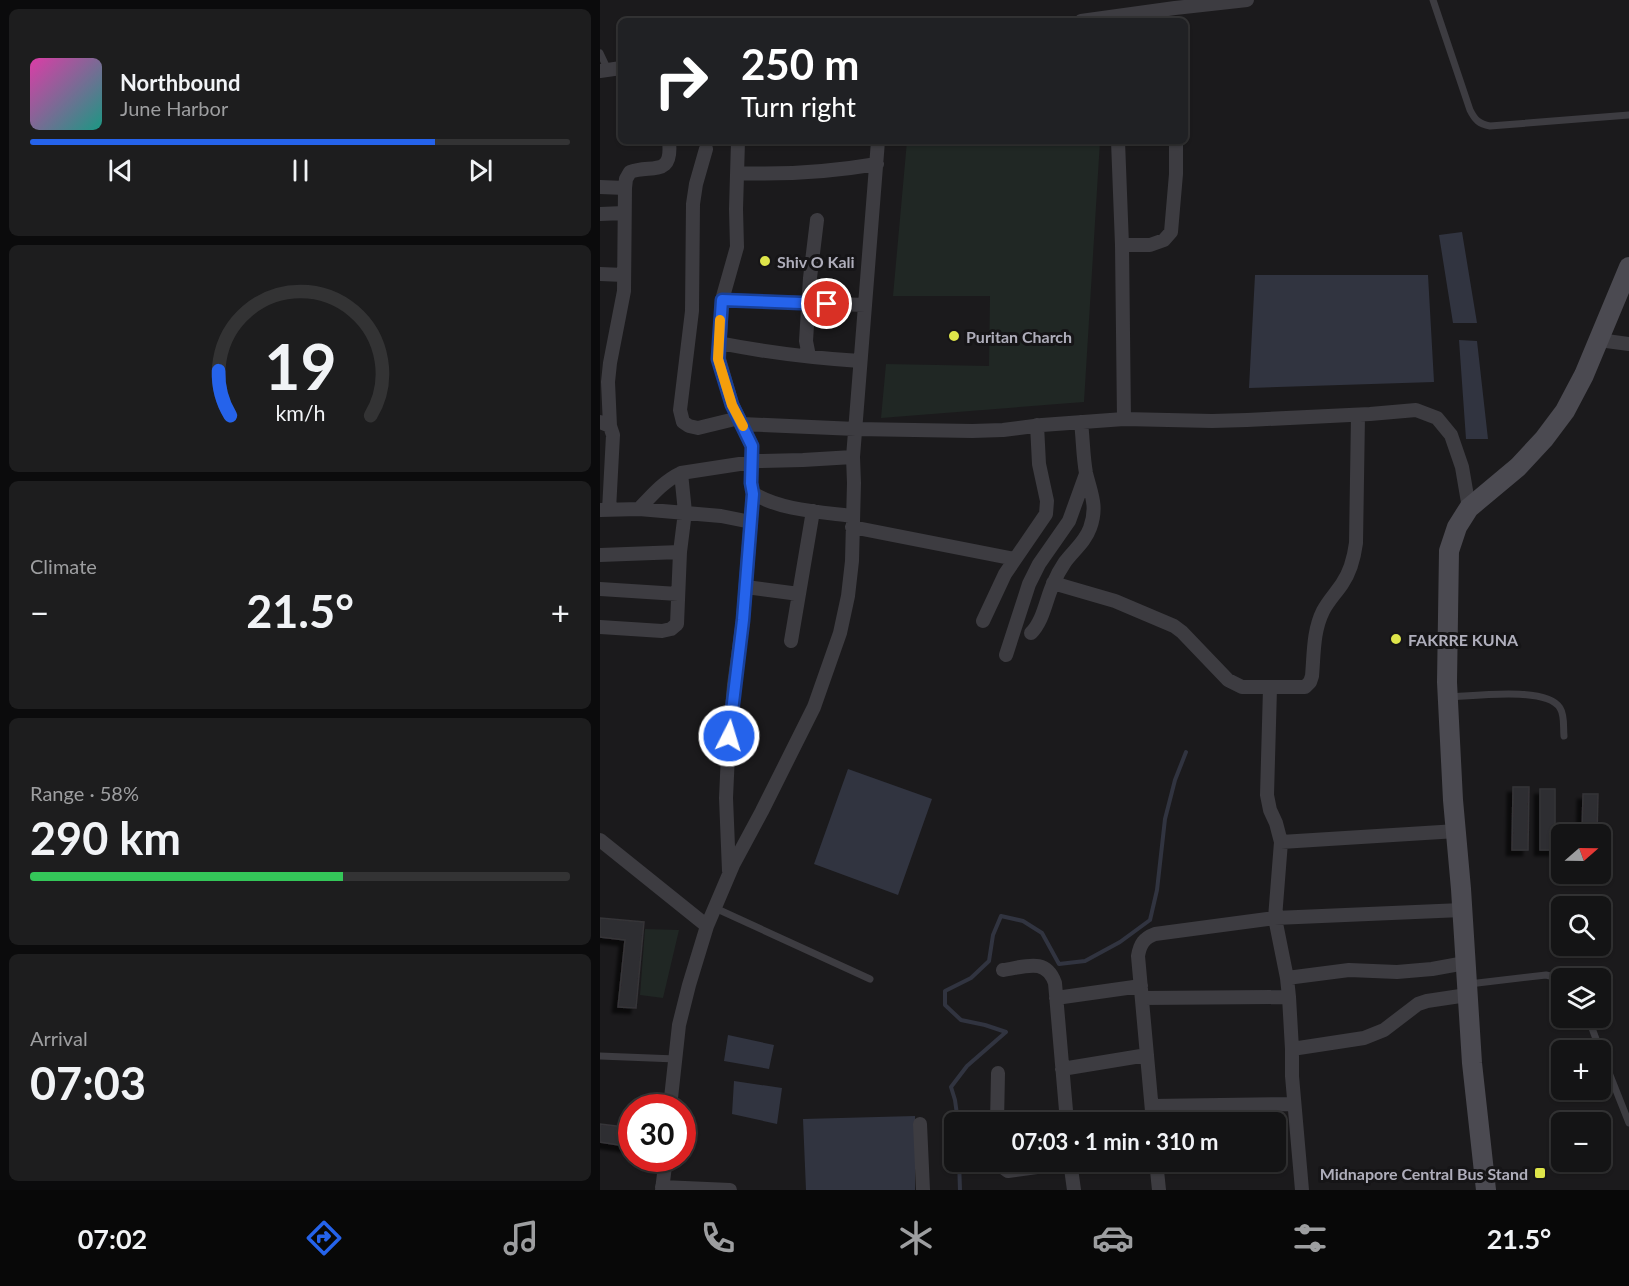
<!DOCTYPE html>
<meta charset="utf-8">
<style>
body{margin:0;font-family:Lato,sans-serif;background:#1d1d1e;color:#f1f3f6;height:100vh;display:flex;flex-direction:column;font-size:22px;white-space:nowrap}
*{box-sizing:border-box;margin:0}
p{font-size:20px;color:#9d9ea0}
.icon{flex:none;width:33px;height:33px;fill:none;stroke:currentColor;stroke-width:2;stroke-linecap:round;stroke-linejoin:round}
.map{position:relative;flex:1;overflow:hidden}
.sheet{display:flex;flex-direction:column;gap:9px;padding:9px;background:#0b0b0c;width:600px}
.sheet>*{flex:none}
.hud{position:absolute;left:18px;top:18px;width:570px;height:126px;border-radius:9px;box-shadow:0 2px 4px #0004,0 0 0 2px #333334;background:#202124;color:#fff;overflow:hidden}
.needle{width:39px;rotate:70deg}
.controls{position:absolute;left:951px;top:824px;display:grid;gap:12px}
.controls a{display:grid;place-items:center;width:60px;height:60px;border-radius:9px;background:#141415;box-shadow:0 2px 4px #0004,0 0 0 2px #333334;font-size:30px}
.speed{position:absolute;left:18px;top:1094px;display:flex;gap:12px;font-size:30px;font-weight:700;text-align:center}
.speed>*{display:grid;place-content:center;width:78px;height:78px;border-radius:50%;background:#141415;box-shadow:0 2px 4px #0004,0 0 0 2px #333334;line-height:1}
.speed .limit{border:9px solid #d22;background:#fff;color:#111}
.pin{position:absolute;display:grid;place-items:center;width:51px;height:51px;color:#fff;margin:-26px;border:3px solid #fff;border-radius:50%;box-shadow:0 2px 6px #0007}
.me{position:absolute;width:66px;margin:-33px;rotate:5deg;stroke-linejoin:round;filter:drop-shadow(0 0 4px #0008)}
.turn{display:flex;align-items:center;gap:21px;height:126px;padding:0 24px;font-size:27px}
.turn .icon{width:78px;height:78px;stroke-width:2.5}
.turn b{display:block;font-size:42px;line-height:51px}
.big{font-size:45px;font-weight:700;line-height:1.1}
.sheet .widget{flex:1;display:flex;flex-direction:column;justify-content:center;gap:9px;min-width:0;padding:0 21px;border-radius:9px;background:#1d1d1e}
.sheet .dial{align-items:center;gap:0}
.dial svg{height:156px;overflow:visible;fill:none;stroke:#333334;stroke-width:7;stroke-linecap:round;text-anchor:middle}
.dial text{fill:#f1f3f6;stroke:none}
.song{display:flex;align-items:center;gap:18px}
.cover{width:72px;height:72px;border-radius:9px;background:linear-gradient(135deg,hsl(320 70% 55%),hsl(170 70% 35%))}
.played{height:6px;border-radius:3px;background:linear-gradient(90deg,#2563eb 75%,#333334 75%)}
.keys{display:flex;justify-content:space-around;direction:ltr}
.heat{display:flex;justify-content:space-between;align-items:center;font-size:33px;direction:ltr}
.charge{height:9px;border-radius:4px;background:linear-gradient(90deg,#34c759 58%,#333334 0)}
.trip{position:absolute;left:344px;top:1112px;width:342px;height:60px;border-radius:9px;background:#141415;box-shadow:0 2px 4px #0004,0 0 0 2px #333334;font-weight:700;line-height:60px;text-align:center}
.tabs{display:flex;height:96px;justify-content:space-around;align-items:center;background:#080808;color:#9d9ea0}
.tabs .icon{width:42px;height:42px}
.tabs .selected{color:#2563eb}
.tabs b{font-size:27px;color:#f1f3f6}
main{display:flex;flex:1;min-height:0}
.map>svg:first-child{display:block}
.green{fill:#202724}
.water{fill:#313440}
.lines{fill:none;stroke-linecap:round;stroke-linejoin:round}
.stream{stroke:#313440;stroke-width:4}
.building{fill:#2e2d30;stroke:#363438;stroke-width:1.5;filter:url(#shadow)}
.lane{stroke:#3d3c41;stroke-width:7}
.street{stroke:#3d3c41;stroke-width:14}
.secondary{stroke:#4b4a51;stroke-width:20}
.route-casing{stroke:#184099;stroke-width:15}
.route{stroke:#2563eb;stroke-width:10}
.slow{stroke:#f59e0b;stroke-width:10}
.poi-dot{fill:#dee54a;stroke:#161517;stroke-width:2}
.labels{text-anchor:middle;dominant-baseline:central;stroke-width:6;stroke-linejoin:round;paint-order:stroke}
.poi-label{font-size:16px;font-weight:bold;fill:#afaebb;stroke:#161517;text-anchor:start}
</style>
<main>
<section class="sheet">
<div class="widget">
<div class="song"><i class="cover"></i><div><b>Northbound</b><p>June Harbor</p></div></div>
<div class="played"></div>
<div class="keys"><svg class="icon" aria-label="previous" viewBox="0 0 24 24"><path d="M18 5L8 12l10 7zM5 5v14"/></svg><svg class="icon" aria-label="pause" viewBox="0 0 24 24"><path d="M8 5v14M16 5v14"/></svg><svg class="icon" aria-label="next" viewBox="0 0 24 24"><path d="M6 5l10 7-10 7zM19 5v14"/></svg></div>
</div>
<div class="widget dial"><svg viewBox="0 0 100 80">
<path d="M14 69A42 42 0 1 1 86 69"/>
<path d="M14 69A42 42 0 0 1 8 46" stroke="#2563eb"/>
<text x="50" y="56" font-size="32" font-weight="700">19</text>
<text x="50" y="72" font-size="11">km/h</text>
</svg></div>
<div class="widget"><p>Climate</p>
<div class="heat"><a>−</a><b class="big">21.5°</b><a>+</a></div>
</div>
<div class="widget"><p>Range · 58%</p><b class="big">290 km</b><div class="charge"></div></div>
<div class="widget"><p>Arrival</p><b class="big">07:03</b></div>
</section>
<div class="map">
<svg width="1029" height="1190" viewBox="0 0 1029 1190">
<defs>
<filter id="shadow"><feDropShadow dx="-5.5" dy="5.5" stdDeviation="1.5" flood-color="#0009"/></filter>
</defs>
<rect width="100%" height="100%" fill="#1b1a1c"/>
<path class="green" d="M307 141H500L484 402 281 418 286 364 389 366 390 296H293Z
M45 929 79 930 63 998 40 995Z"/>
<path class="water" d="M862 232 877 323H853L839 235Z
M655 275H828L834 382 649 388Z
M859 340 877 341 888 439H866Z
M248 769 332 799 298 895 214 864Z
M128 1035 174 1045 169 1069 124 1061Z
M134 1081 182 1088 177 1124 132 1114Z
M315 1116V1190H206L203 1119Z"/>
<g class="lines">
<path class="stream" d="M358 1122 355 1100 351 1087 367 1066 406 1032 385 1025 361 1020 345 1005V991L371 978 389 961 393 935 401 916 423 921 442 933 459 964 485 961 520 942 550 920 557 890 565 819 575 780 586 752
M359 1161 360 1190"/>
</g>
<path class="building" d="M913 787H929L928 850H912Z
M940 789H955V850H940Z
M983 794H998L997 834H982Z
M0 918 44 922 36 1008 18 1007 25 940 0 937Z
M43 1096 62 1099 61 1107H41Z
M0 1124 32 1128V1147L0 1142Z"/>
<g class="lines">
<path class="lane" d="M833 0 870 110C875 120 879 124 890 126L1029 115
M0 53 8 70
M850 697C873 696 947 686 960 708 965 716 963 727 964 736
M115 908 270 979
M869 984 946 975 962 979
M988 1017 1000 1050
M1000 1050 1029 1123
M0 1056 76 1059"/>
<path class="street" d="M481 21 575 8 647 0
M0 71 21 68
M138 141 136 209 137 247 122 300 119 359 132 404 152 446 151 483 153 493C179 510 221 512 252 516
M518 141 522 245 524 419
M106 149 96 184 93 204 92 311 80 410 83 422 89 426 98 428 139 418
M137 173C184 175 230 172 277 164
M0 187 25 188
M0 214 24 213
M522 245H550L564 240 571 232 576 174V141
M0 274 24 275
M122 300 265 305
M999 340 1029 344
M119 343C165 352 212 358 260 361
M209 356 206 341 210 278 217 220
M0 422 10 426 13 435 9 510
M142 424 256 429 372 431 403 430 442 425 524 419 612 421 647 420 770 414 816 410 837 418 851 435 862 467 869 508
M10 426 8 382 10 363 24 291 25 188 26 179 30 172C51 164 73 178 69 141
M39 509C52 495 64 481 81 473L159 461 203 460 253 457
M0 510 39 509 121 516 151 522
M252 527 415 559
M0 555 80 552
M453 583 515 601 574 626 582 632 628 680 642 687H705L710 682 712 676C714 654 713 631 723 611 728 601 736 593 742 584 751 571 754 558 756 543L758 415
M146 587 199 594
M0 589 78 594
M383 621 405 574 446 514 447 501 439 464 437 425
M0 627 62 631 71 629 77 624 80 552 85 512 81 473
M431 633C444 620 446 598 454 582 457 575 461 568 465 562 474 550 485 542 490 528 498 506 491 494 486 473 483 457 483 439 481 422
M191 641 213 511
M406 655 429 584 439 564 469 521 486 474
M670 688 667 795 670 810 676 823 681 842 675 918 687 978 689 997 692 1049V1076L702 1190
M0 840 107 926
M681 842 857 831
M129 871 126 798 128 754 134 685 143 620 153 493
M403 970C425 967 446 957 455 983L467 1122
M687 978 749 970 797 972 832 969 865 963
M456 998 541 986
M542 998 689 997
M692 1049 764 1038 784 1030 818 1004 827 1001 867 995
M462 1069 547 1055
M552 1106 694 1104
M70 1107 79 1025 89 985 107 926 133 865 162 811 214 707 240 633 248 596 252 561 254 483 253 457 278 141
M397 1122 398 1073
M553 1122 538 956C540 944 544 938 555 934L675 918 862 910
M320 1124 323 1190
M399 1161 401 1166 408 1171 481 1161
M470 1161 474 1190
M556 1161 559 1190
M62 1187 130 1190
M62 1190 66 1158"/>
<path class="secondary" d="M886 1190 872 1063 861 889 853 800 847 682 849 551 857 527 869 508 918 467 944 439 965 411 984 375 1029 267"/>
</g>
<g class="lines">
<g class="route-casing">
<path id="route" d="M129 736 143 620 153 494 151 483 152 446 132 405 118 359 122 300 227 304"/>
</g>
<use href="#route" class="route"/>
<path class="slow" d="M120 320 118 359 132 405 143 426"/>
</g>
<g class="poi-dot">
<circle cx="165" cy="261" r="6"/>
<circle cx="354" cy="336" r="6"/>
<circle cx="796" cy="639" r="6"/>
<rect x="934" y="1167" width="12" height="12" rx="3"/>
</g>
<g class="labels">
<g class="poi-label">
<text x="177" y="261">Shiv O Kali</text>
<text x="366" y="336">Puritan Charch</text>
<text x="808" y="639">FAKRRE KUNA</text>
<text x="928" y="1173" text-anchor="end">Midnapore Central Bus Stand</text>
</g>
</g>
</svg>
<div class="controls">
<a><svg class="needle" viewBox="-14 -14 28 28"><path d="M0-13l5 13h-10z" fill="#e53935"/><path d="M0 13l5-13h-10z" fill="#9d9ea0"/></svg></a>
<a><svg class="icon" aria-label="search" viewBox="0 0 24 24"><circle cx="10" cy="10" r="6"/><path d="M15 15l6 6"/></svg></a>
<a><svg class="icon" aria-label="layers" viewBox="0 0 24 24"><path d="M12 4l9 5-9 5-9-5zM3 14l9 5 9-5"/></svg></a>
<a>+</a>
<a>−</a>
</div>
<div class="speed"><div class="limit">30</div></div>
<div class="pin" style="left:227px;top:304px;background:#d93025"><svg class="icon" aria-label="arrive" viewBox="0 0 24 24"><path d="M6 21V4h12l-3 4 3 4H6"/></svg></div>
<svg class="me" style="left:129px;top:736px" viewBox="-20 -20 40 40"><circle r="17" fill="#2563eb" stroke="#fff" stroke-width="3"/><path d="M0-11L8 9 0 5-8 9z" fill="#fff"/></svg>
<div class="trip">07:03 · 1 min · 310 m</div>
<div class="hud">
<div class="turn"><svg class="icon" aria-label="right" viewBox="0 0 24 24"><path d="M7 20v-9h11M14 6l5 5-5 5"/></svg><div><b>250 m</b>Turn right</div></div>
</div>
</div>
</main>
<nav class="tabs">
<b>07:02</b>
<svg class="icon selected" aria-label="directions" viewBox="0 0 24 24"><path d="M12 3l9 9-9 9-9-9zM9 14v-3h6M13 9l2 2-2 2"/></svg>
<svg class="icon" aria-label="music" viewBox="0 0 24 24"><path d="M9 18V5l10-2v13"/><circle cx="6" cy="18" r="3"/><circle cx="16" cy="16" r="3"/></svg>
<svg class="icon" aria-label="phone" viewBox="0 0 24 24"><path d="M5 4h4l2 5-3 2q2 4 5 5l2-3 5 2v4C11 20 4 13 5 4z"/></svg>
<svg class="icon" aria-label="climate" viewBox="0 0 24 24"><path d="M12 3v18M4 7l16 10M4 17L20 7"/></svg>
<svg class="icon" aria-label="car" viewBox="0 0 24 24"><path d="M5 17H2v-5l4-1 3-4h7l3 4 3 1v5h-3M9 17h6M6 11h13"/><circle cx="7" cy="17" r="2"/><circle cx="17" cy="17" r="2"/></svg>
<svg class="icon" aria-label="filters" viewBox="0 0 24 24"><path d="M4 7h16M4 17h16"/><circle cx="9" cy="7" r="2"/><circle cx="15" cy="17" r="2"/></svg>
<b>21.5°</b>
</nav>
